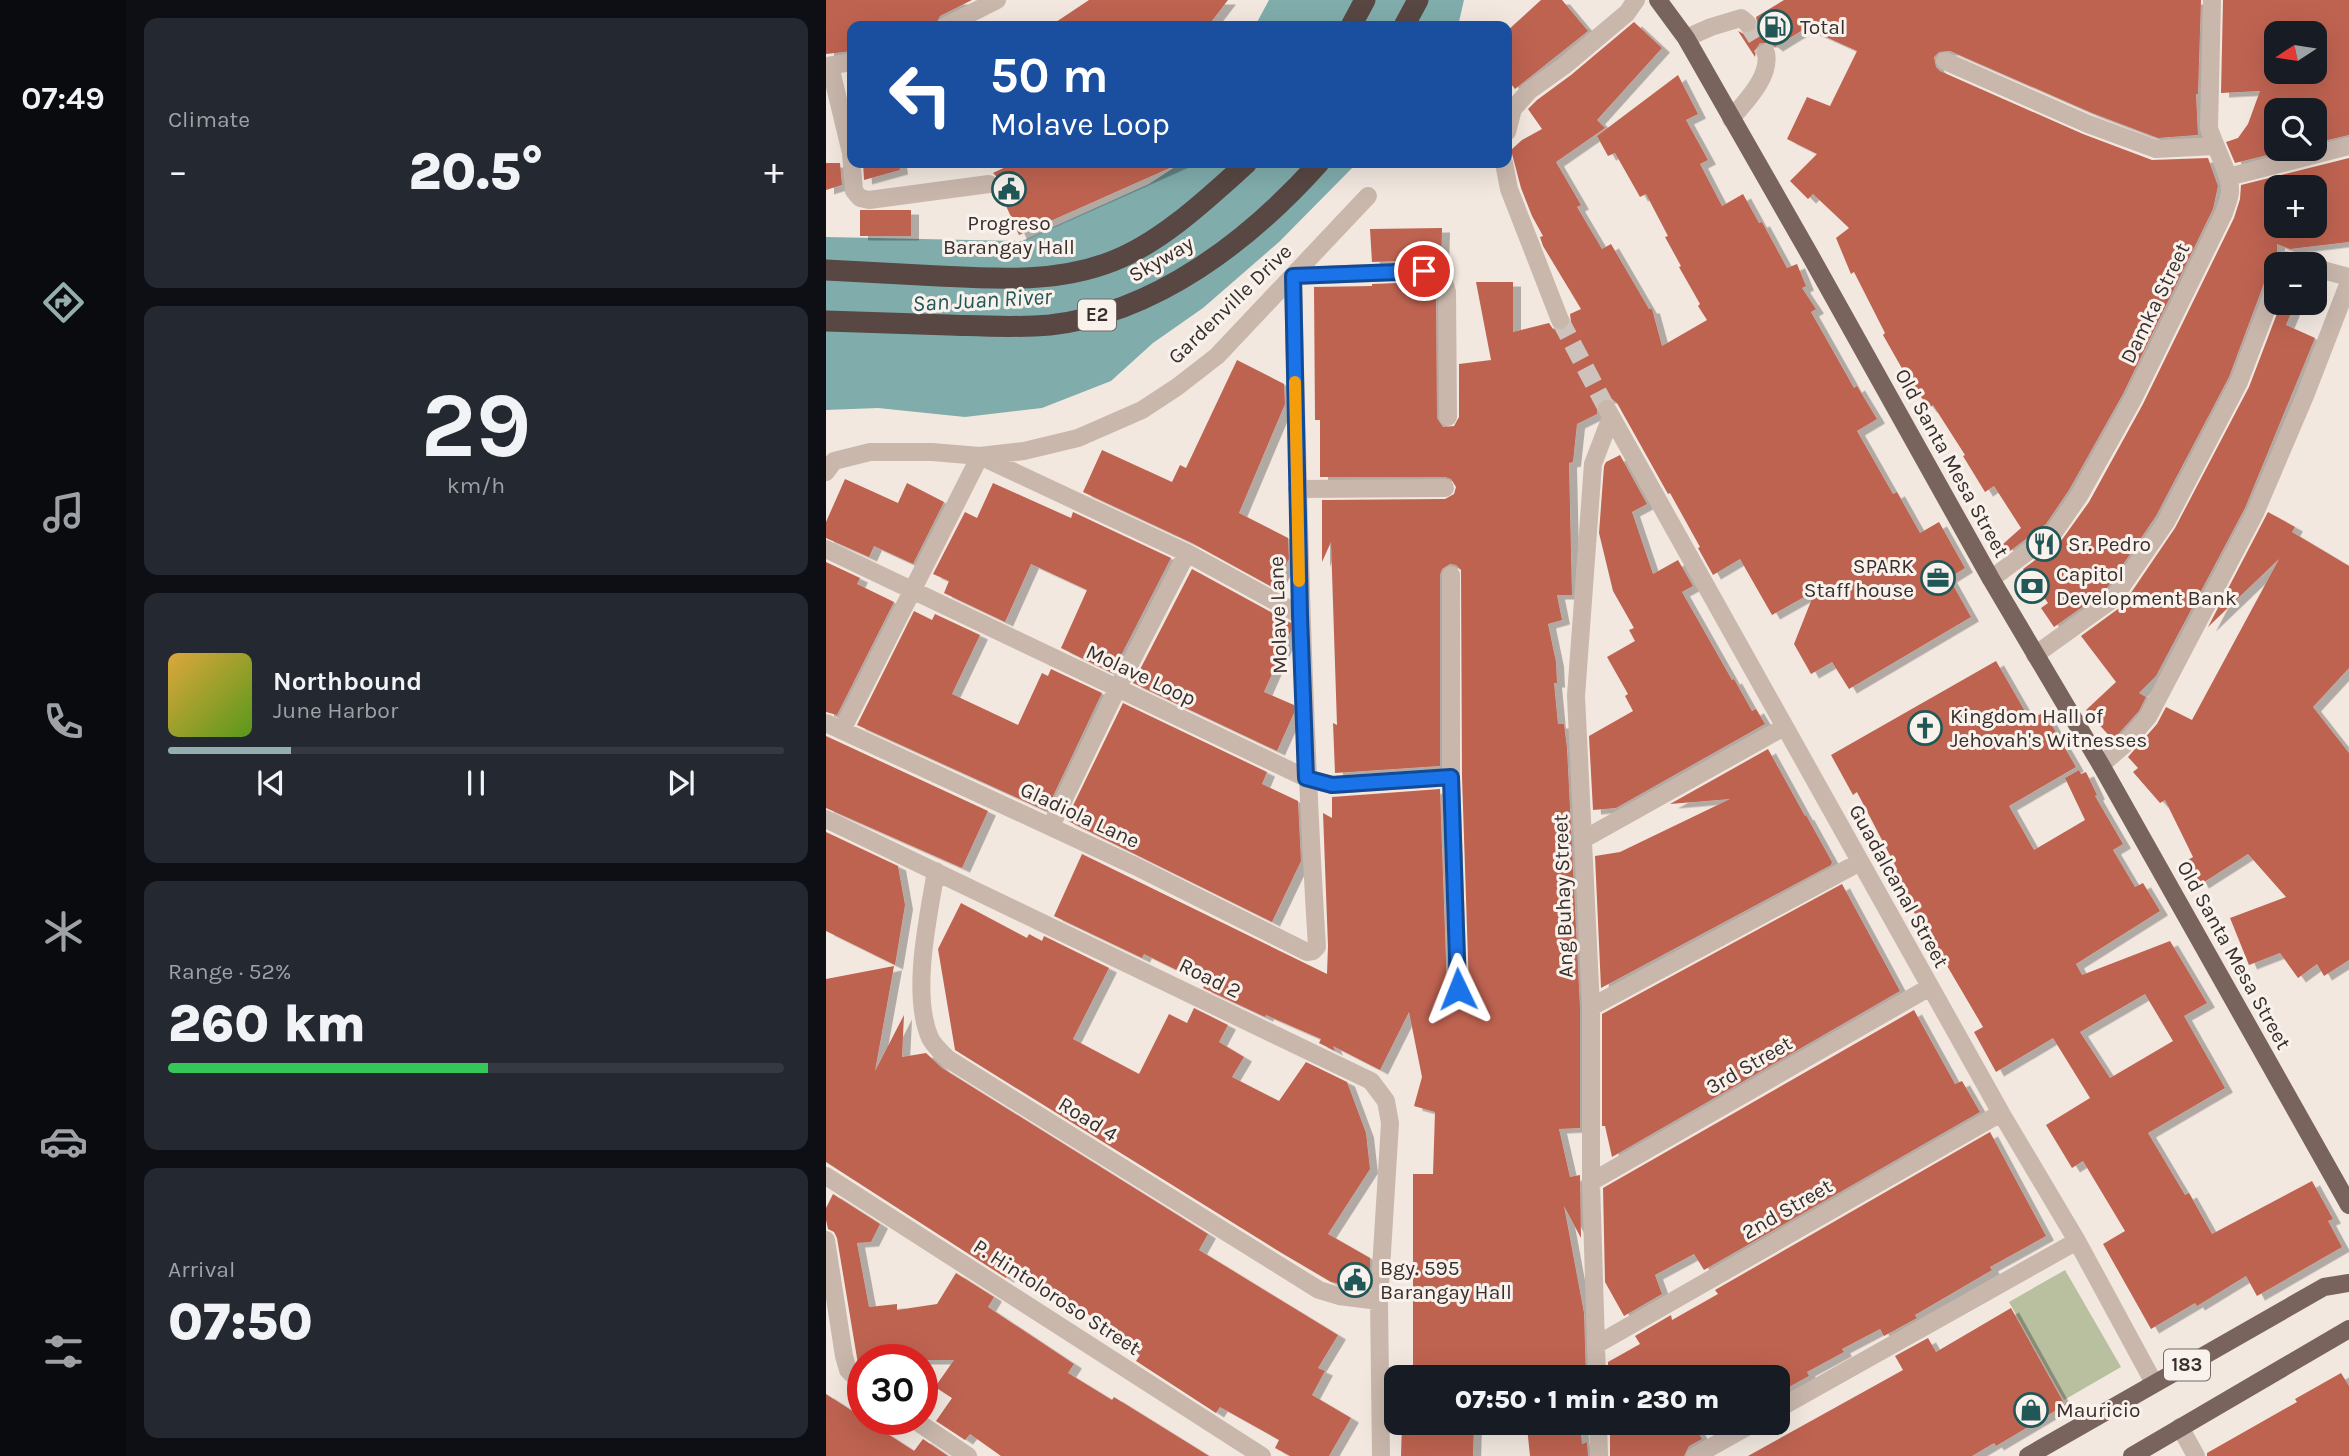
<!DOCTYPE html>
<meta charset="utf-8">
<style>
body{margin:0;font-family:Karla,sans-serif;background:#242831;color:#f1f3f6;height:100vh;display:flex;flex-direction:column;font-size:26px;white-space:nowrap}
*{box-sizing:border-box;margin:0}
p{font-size:23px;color:#9ea1a6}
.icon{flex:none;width:38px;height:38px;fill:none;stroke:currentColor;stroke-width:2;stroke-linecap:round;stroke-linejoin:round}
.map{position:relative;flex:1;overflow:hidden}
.panel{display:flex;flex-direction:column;gap:18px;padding:18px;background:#0d0f14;width:700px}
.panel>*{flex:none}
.guide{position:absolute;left:21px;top:21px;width:665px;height:147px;border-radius:14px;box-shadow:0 7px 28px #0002;background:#1a4fa0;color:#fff;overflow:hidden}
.needle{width:46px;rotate:258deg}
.fabs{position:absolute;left:1438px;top:21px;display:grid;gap:14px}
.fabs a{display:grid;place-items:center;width:63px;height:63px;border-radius:14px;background:#171b24;box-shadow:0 7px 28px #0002;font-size:35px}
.speed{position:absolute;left:21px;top:1344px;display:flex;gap:14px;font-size:35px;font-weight:700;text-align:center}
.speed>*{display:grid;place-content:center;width:91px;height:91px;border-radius:50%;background:#171b24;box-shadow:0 7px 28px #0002;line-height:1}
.speed .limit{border:10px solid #d22;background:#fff;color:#111}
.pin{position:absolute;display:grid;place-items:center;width:60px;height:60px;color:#fff;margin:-30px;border:4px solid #fff;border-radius:50%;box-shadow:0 2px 7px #0007}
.me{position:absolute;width:77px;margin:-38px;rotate:358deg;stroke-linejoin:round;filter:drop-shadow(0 0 5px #0008)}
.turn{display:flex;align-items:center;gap:24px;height:147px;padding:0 28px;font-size:32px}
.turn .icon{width:91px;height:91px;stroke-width:2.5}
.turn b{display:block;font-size:49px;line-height:60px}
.big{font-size:52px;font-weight:800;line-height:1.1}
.panel .card{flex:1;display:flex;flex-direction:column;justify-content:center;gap:10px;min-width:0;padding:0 24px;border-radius:14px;background:#242831}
.panel .dial{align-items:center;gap:0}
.dial b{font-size:91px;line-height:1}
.song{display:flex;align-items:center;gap:21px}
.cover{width:84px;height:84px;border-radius:10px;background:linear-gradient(135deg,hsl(40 70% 55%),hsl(90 70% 35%))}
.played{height:7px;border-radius:4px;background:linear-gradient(90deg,#94adae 20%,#363941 20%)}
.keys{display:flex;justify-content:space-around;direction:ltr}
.heat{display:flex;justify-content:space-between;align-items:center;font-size:38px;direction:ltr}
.charge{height:10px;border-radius:5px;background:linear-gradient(90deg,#34c759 52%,#363941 0)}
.trip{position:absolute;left:558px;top:1365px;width:406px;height:70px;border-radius:14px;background:#171b24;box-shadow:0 7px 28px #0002;font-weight:800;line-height:70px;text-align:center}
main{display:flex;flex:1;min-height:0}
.dock{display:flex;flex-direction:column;width:126px;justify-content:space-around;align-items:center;background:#090b0e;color:#9ea1a6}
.dock .icon{width:49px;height:49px}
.dock .on{color:#94adae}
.dock b{font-size:32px;color:#f1f3f6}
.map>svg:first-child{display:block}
.green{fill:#b8c0a0}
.water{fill:#80adac}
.building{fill:#bf6351;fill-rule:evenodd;filter:url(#shadow)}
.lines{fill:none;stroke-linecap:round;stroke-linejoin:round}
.minor-tunnel{stroke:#cdc3bc;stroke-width:18;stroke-dasharray:18 9;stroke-linecap:butt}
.minor{stroke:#c9b7ac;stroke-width:18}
.major{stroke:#79645d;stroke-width:18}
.highway{stroke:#584742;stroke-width:21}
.route-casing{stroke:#114b97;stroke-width:18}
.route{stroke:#1a73e8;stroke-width:12}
.slow{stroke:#f59e0b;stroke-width:12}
.labels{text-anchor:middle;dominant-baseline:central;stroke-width:6;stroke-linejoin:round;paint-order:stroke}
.shield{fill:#f9f2ec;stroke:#726965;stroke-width:2}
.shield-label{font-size:19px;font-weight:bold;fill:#382e2b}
.poi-label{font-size:21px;fill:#382e2b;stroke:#f9f2ec;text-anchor:start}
.street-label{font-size:21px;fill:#382e2b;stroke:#f9f2ec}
.water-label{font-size:23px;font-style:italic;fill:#225757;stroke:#f9f2ec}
</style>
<main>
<nav class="dock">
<b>07:49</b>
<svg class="icon on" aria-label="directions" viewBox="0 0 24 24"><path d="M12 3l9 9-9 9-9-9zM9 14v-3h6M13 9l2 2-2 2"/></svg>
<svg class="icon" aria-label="music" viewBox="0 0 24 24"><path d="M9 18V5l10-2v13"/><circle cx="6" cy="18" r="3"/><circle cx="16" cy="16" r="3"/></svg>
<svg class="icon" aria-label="phone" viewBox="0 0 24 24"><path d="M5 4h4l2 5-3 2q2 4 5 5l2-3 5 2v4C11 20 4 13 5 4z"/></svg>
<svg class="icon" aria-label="climate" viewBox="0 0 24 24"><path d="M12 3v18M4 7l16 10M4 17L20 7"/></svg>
<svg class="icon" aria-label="car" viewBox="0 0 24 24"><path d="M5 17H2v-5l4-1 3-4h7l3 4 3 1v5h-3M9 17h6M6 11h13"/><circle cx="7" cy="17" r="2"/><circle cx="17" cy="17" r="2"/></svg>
<svg class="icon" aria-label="filters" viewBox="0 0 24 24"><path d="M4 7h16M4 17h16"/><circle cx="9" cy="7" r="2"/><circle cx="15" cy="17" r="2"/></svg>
</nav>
<section class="panel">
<div class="card"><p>Climate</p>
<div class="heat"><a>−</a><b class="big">20.5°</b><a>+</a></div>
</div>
<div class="card dial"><b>29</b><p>km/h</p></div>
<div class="card">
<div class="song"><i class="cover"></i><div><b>Northbound</b><p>June Harbor</p></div></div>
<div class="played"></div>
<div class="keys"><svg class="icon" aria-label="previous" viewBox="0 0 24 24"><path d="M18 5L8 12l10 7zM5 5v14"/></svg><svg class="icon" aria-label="pause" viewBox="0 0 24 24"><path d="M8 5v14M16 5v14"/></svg><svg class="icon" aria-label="next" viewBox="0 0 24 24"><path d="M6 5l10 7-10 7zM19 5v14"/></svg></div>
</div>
<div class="card"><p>Range · 52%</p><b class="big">260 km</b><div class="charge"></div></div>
<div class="card"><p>Arrival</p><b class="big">07:50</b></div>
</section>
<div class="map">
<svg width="1523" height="1456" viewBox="0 0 1523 1456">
<defs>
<filter id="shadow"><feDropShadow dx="8" dy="4.5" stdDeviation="0" flood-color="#0004"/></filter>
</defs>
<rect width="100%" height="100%" fill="#f2e8e0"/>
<path class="green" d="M1239 1270 1295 1367 1238 1400 1183 1302Z"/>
<path class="water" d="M443 0H638L632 26H429Z
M355 163H531L453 242 377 308 327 343 285 381 216 408 139 417 52 408 0 410V237L196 241 323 184Z"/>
<path class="building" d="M0 0H146L114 16 109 26H26V51L0 54Z
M263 0H402L382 26H224Z
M715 0H736L762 31 689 89 681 79V31Z
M958 0H1375L1372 94H1370L1372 135 1332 138 1266 113 1124 51 1113 52 1108 57 1110 67 1114 71 1257 134 1326 160 1382 158 1392 186 1387 209 1297 394 1243 490 1220 524 1184 551 1177 544 1195 528 1168 486 1159 492 1137 456 1139 455 1107 405 1103 408 1082 379 1057 335 1059 333 1028 272 1025 274 1010 238 1023 228 987 194 982 199 964 181 991 154 961 139 981 97 1004 106 1031 51 980 28 949 47 944 43H934L930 49 929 57 912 31 918 34 926 33 932 26 930 17Z
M1397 0H1523V135L1489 143V110H1451V149H1466L1409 163 1400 142 1412 138 1422 124 1434 91 1395 93ZM1451 33H1489V72H1451Z
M808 22 836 48 771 120 779 128 730 162 755 205 751 207 776 249 785 244 823 309H826L836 346 881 320 872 306 874 304 853 267 855 266 839 237 842 236 820 194 814 197 789 153 782 156 771 136 852 75 872 114 860 120 882 160 874 164 896 206 917 194 933 223 936 222 961 268 971 264 980 286 976 288 990 309 985 312 1028 388 1031 386 1051 419 1031 431 1067 494 1071 492 1094 533 1113 522 1139 568 1123 578 1145 617 1023 689 1006 662 985 674 968 644 989 591 946 615 914 559 887 575 872 548 874 547 844 493 842 494 791 403 786 399H776L771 404V414L751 424 747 462 743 463 746 595H731L736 620 722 624 730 662 731 683H728L732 724H738L741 748 754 1007V1128L733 1129 744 1177 754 1175 755 1238 738 1206 758 1313 760 1377H587V1174H607L609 1112 588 1106 596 1077 583 1012 554 1070 507 1046 509 1051 493 1043 495 1039 440 1015 439 1017 377 988 379 984 318 954 316 958 228 916 256 854 501 974 502 946 497 813 506 818V797L614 789 621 989 623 996 627 999 633 1000 642 995 643 989 636 777 635 570 630 565 624 564 616 569 614 575V766L509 773 507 723 511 725 505 542 496 562V500L619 499 628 494 630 487 625 479 619 477H494V420H489L488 287 546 286V284L597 282 606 286 610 294 611 418 617 427 628 426 633 417V364L665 360 650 282H687V332L723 323 727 329 737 331 745 322 744 314 755 309 717 246 714 237 717 236 706 216 695 188 685 150 696 140 716 129 702 109 711 100 745 75Z
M1523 158V242L1464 249 1451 244V252L1447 262 1449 271 1440 278 1403 377 1330 516 1279 591 1228 627 1215 608 1222 603 1197 569 1235 541 1263 502 1317 404 1408 218 1414 199 1415 185ZM1451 187H1489V226H1451Z
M0 163H14L16 185 0 190Z
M37 163H73L74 170 38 180Z
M188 163H355L193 235 173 190 174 183 172 178 167 173Z
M34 210H85V236H34Z
M616 228 615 264 598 260 546 262 544 229Z
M1455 303 1468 306 1460 325 1489 338 1419 508 1330 676 1313 693 1320 697 1313 711 1287 740 1260 710 1290 682 1255 636 1296 606 1349 528 1423 387Z
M411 360 458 384 459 404 413 513 462 538 463 559 448 588 366 543 257 492 276 450 346 482 354 465 360 468Z
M794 455 821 504 806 512 827 574 852 560 867 586 856 592 906 680 908 679 926 711 930 709 939 724 790 808 767 810 763 736 807 711 799 696 802 694 781 657 809 641 803 630 808 628 787 591 773 533 778 466 780 462Z
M19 479 72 503 81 483 118 502 87 564 48 546 43 557 0 538V522Z
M167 483 245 518 247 512 345 558 286 673 235 648 261 590 205 564 179 622 118 593 123 581 107 574 139 512 151 518Z
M1442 512 1469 527 1466 532 1523 566V668L1487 707 1523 753V960L1498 976 1491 964 1472 978 1454 953 1423 965 1404 918 1460 897 1422 854 1375 884 1360 861 1367 857 1339 800 1334 803 1307 772 1312 768 1302 757 1331 724 1340 707 1366 720 1453 559 1382 627Z
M0 562 34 578 31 584 68 602 11 715 0 712Z
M366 569 465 623V631L438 692 468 705V713L451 751 307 683Z
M88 611 106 620 109 614 154 635 126 694 192 725 216 673 222 676 225 669 276 693 220 811 31 725Z
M1170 661 1204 720 1218 712 1250 767 1183 806 1208 850 1259 820 1239 778 1253 770 1255 774 1260 772 1271 795 1269 796 1297 844 1287 850 1309 887 1317 883 1334 911 1250 964 1256 975 1344 941 1381 1003 1358 1016 1399 1088 1322 1133 1359 1195 1363 1193 1386 1234 1486 1181 1507 1219 1502 1221 1516 1247 1431 1296 1420 1276 1371 1306 1369 1303 1325 1329 1277 1244 1299 1231 1257 1161 1246 1168 1220 1125 1264 1098 1227 1038 1170 1072 1148 1032 1157 1027 1090 913 1089 914 1064 874 1071 869 1031 792 1027 795 1005 755ZM1319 994 1347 1041 1284 1078 1254 1032Z
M297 703 441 772 436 784 472 801 475 861 446 922 240 820Z
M0 736 162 811 136 868 0 808Z
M942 749 979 816 980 815 1006 862 1005 865 775 988 769 856 794 852 904 799 844 804Z
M0 832 72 866 79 905 69 965 0 931Z
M1016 884 1074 991 786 1157 779 1126H776V1014Z
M135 903 201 938 203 934 216 941 218 936 283 968 247 1039 313 1074 343 1014 361 1023 368 1008 402 1025 393 1042 418 1057 406 1077 453 1101 480 1062 521 1082 540 1133 544 1169 502 1234 544 1258V1268L533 1287 505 1282 454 1252 129 1050 112 949Z
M68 966 49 1071 78 1015 76 1057 100 1053 116 1068 382 1234 373 1250 512 1335 492 1368 499 1371 486 1395 525 1418 503 1456H464L449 1448 453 1440 394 1407 390 1413 310 1361 314 1355 271 1328 275 1322 186 1268 180 1278 0 1162V979Z
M1088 1010 1129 1084 1136 1081 1154 1112 878 1270 868 1254 829 1275 836 1294 798 1316 779 1282 777 1188Z
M1164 1132 1220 1236 1164 1267 1166 1270 1089 1315 1091 1318 1058 1336 1054 1329 1016 1349 1018 1352 981 1372 983 1376 952 1393V1377H782V1362L814 1344 809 1336 845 1315 846 1320 892 1294 889 1290Z
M7 1194 54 1224 45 1242 31 1243 43 1307 71 1304V1310L111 1304 130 1273 168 1297 162 1307 248 1364 242 1373 286 1400 288 1397 383 1456H175L144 1434 139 1440 110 1421 126 1398 109 1387 128 1360H37V1369L32 1364 11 1238 8 1232 2 1229 0 1220V1208Z
M1185 1308 1239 1405 1170 1446 1168 1443 1146 1456H922L1077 1370 1069 1356 1102 1338 1110 1352Z
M1515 1373 1523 1386V1456H1381V1453L1471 1402 1469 1399Z
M0 1394 88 1451 97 1439 122 1456H0Z
M576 1423H648L647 1456H575Z
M799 1423H867L876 1439 863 1446 858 1456H784V1430Z
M754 1424 756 1444 761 1442 762 1456H704L701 1427Z"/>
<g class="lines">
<path class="minor-tunnel" d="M921 23 940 53
M734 320 781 409"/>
<path class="minor" d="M120 26 171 0
M860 38 885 27 915 18 921 23
M1119 61 1262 124 1330 149 1388 146
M0 66 26 62
M4 66 25 153 28 191 34 198 43 200 163 184
M905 119C919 102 945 77 940 53
M681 132 687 109 703 91 738 66 801 13 810 0
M678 163 683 189 734 320
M1402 177 1523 146
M1458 264 1459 260 1477 264
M1489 268 1523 277
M781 409 1175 1113 1251 1241 1328 1383
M0 472 8 461 44 452H106L154 456 198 451 252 438 316 410 351 387 391 356 542 196
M471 489 619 488
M0 549 480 778 506 785 625 777
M625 575V777L632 989
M1165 579 1228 532 1253 496 1307 399 1398 213C1400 206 1404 198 1404 191 1405 175 1388 146 1383 128L1386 0
M1209 655 1287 599 1340 522 1413 382 1451 282
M0 723 309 866 481 952 487 951 491 947C477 724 472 500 467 276L598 271C612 273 618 278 621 292L622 417
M16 730 154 456 361 553 474 615
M1275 765 1298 745 1322 717 1429 513 1479 396 1523 282
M0 819 545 1081 560 1101 564 1123 553 1301 555 1456
M225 826 291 689 361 553
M758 839 958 727
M110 871C102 918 85 994 104 1038 108 1046 116 1053 122 1059L493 1290 513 1296 553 1301
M765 1007 1034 862
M0 1176 436 1456
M765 1182 1104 987
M0 1240 18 1356 22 1370 37 1385
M770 1345 1175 1113
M771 1377 765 1182V1007L750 696 767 464 785 417
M952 1409 1251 1241
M87 1419 142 1456
M772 1423 773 1456
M1354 1427 1370 1456
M869 1456 928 1423"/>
<path class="major" d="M832 0 860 38 984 255 1165 579 1275 765 1523 1205
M1202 1456 1498 1287 1523 1283
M1306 1456 1523 1329"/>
<path class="highway" d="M525 26 539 0
M578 26 592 0
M0 270C38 272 75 274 113 276 171 279 232 283 287 261 336 242 382 198 421 163
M0 321C41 322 82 324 123 325 157 326 190 328 224 325 330 313 424 240 493 163"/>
</g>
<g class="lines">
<g class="route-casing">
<path id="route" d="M598 271 467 276 474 615 480 778 506 785 625 777 632 989"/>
</g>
<use href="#route" class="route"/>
<path class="slow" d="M469 382 473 581"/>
</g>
<defs>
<g id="fuel-ring" transform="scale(1.75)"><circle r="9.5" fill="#f9f2ec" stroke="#225757" stroke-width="1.5"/><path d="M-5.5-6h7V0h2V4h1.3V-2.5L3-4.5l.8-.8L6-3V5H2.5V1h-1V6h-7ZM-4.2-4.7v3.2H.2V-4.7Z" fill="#225757"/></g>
<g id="civic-ring" transform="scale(1.75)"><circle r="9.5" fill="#f9f2ec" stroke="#225757" stroke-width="1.5"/><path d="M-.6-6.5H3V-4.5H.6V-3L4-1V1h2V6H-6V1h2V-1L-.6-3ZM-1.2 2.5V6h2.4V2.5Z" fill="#225757"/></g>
<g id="restaurant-ring" transform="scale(1.75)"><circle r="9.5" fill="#f9f2ec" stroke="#225757" stroke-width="1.5"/><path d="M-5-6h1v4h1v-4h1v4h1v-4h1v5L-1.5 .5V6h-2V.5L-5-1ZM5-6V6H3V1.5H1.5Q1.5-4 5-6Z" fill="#225757"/></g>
<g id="office-ring" transform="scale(1.75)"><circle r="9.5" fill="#f9f2ec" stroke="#225757" stroke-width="1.5"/><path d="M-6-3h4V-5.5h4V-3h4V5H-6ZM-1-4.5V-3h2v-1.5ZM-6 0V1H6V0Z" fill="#225757"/></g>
<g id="bank-ring" transform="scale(1.75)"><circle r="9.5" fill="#f9f2ec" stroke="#225757" stroke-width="1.5"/><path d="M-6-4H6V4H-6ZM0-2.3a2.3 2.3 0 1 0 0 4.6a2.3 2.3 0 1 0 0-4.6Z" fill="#225757"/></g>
<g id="church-ring" transform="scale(1.75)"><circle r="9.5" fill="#f9f2ec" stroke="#225757" stroke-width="1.5"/><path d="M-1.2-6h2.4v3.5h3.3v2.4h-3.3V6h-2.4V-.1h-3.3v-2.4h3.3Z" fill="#225757"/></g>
<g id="shop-ring" transform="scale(1.75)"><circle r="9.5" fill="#f9f2ec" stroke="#225757" stroke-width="1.5"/><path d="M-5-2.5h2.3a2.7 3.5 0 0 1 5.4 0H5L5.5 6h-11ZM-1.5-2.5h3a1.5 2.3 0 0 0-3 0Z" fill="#225757"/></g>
</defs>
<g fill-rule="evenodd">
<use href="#fuel-ring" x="949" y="27"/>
<use href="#civic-ring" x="183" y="189"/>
<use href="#restaurant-ring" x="1218" y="544"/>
<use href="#office-ring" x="1112" y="578"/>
<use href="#bank-ring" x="1206" y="586"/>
<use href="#church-ring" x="1099" y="728"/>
<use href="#civic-ring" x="529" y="1280"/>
<use href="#shop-ring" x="1205" y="1410"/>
</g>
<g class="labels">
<g class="shield">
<rect x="252" y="299.5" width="38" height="31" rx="5"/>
<rect x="1338" y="1349.5" width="46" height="31" rx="5"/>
</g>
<g class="shield-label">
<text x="271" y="315">E2</text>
<text x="1361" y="1365">183</text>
</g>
<g class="poi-label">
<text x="974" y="27">Total</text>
<text x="183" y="223" text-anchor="middle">Progreso<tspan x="183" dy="24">Barangay Hall</tspan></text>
<text x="1242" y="544">Sr. Pedro</text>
<text x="1088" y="566" text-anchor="end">SPARK<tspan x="1088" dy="24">Staff house</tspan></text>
<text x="1230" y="574">Capitol<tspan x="1230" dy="24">Development Bank</tspan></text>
<text x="1124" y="716">Kingdom Hall of<tspan x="1124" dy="24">Jehovah's Witnesses</tspan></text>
<text x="554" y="1268">Bgy. 595<tspan x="554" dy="24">Barangay Hall</tspan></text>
<text x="1230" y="1410">Mauricio</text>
</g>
<g class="street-label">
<text transform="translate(335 259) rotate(-30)">Skyway</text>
<text transform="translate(1329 303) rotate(-64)">Damka Street</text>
<text transform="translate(404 304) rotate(-44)">Gardenville Drive</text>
<text transform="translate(1126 463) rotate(61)">Old Santa Mesa Street</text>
<text transform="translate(452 615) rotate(-92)">Molave Lane</text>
<text transform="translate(315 675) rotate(25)">Molave Loop</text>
<text transform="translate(254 815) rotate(25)">Gladiola Lane</text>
<text transform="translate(1073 886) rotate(61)">Guadalcanal Street</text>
<text transform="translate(737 896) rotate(-92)">Ang Buhay Street</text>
<text transform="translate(1408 955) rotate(61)">Old Santa Mesa Street</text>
<text transform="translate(384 978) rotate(26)">Road 2</text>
<text transform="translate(923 1065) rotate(-30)">3rd Street</text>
<text transform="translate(262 1119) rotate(32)">Road 4</text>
<text transform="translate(961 1209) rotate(-30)">2nd Street</text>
<text transform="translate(231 1297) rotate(33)">P. Hintoloroso Street</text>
</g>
<g class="water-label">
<text transform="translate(156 300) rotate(-3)">San Juan River</text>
</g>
</g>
</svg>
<div class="fabs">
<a><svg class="needle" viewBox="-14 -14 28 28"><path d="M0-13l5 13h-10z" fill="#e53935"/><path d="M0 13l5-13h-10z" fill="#9ea1a6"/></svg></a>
<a><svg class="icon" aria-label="search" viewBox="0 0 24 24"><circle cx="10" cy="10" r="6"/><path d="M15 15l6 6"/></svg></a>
<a>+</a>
<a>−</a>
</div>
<div class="speed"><div class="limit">30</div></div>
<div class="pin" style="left:598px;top:271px;background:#d93025"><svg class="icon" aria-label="arrive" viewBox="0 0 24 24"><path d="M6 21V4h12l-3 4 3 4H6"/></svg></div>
<svg class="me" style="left:632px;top:989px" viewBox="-20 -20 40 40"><path d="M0-17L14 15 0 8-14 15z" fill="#1a73e8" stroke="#fff" stroke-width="4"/></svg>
<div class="trip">07:50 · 1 min · 230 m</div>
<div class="guide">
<div class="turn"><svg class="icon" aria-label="left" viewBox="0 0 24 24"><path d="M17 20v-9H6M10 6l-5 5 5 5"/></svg><div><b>50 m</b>Molave Loop</div></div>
</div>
</div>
</main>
